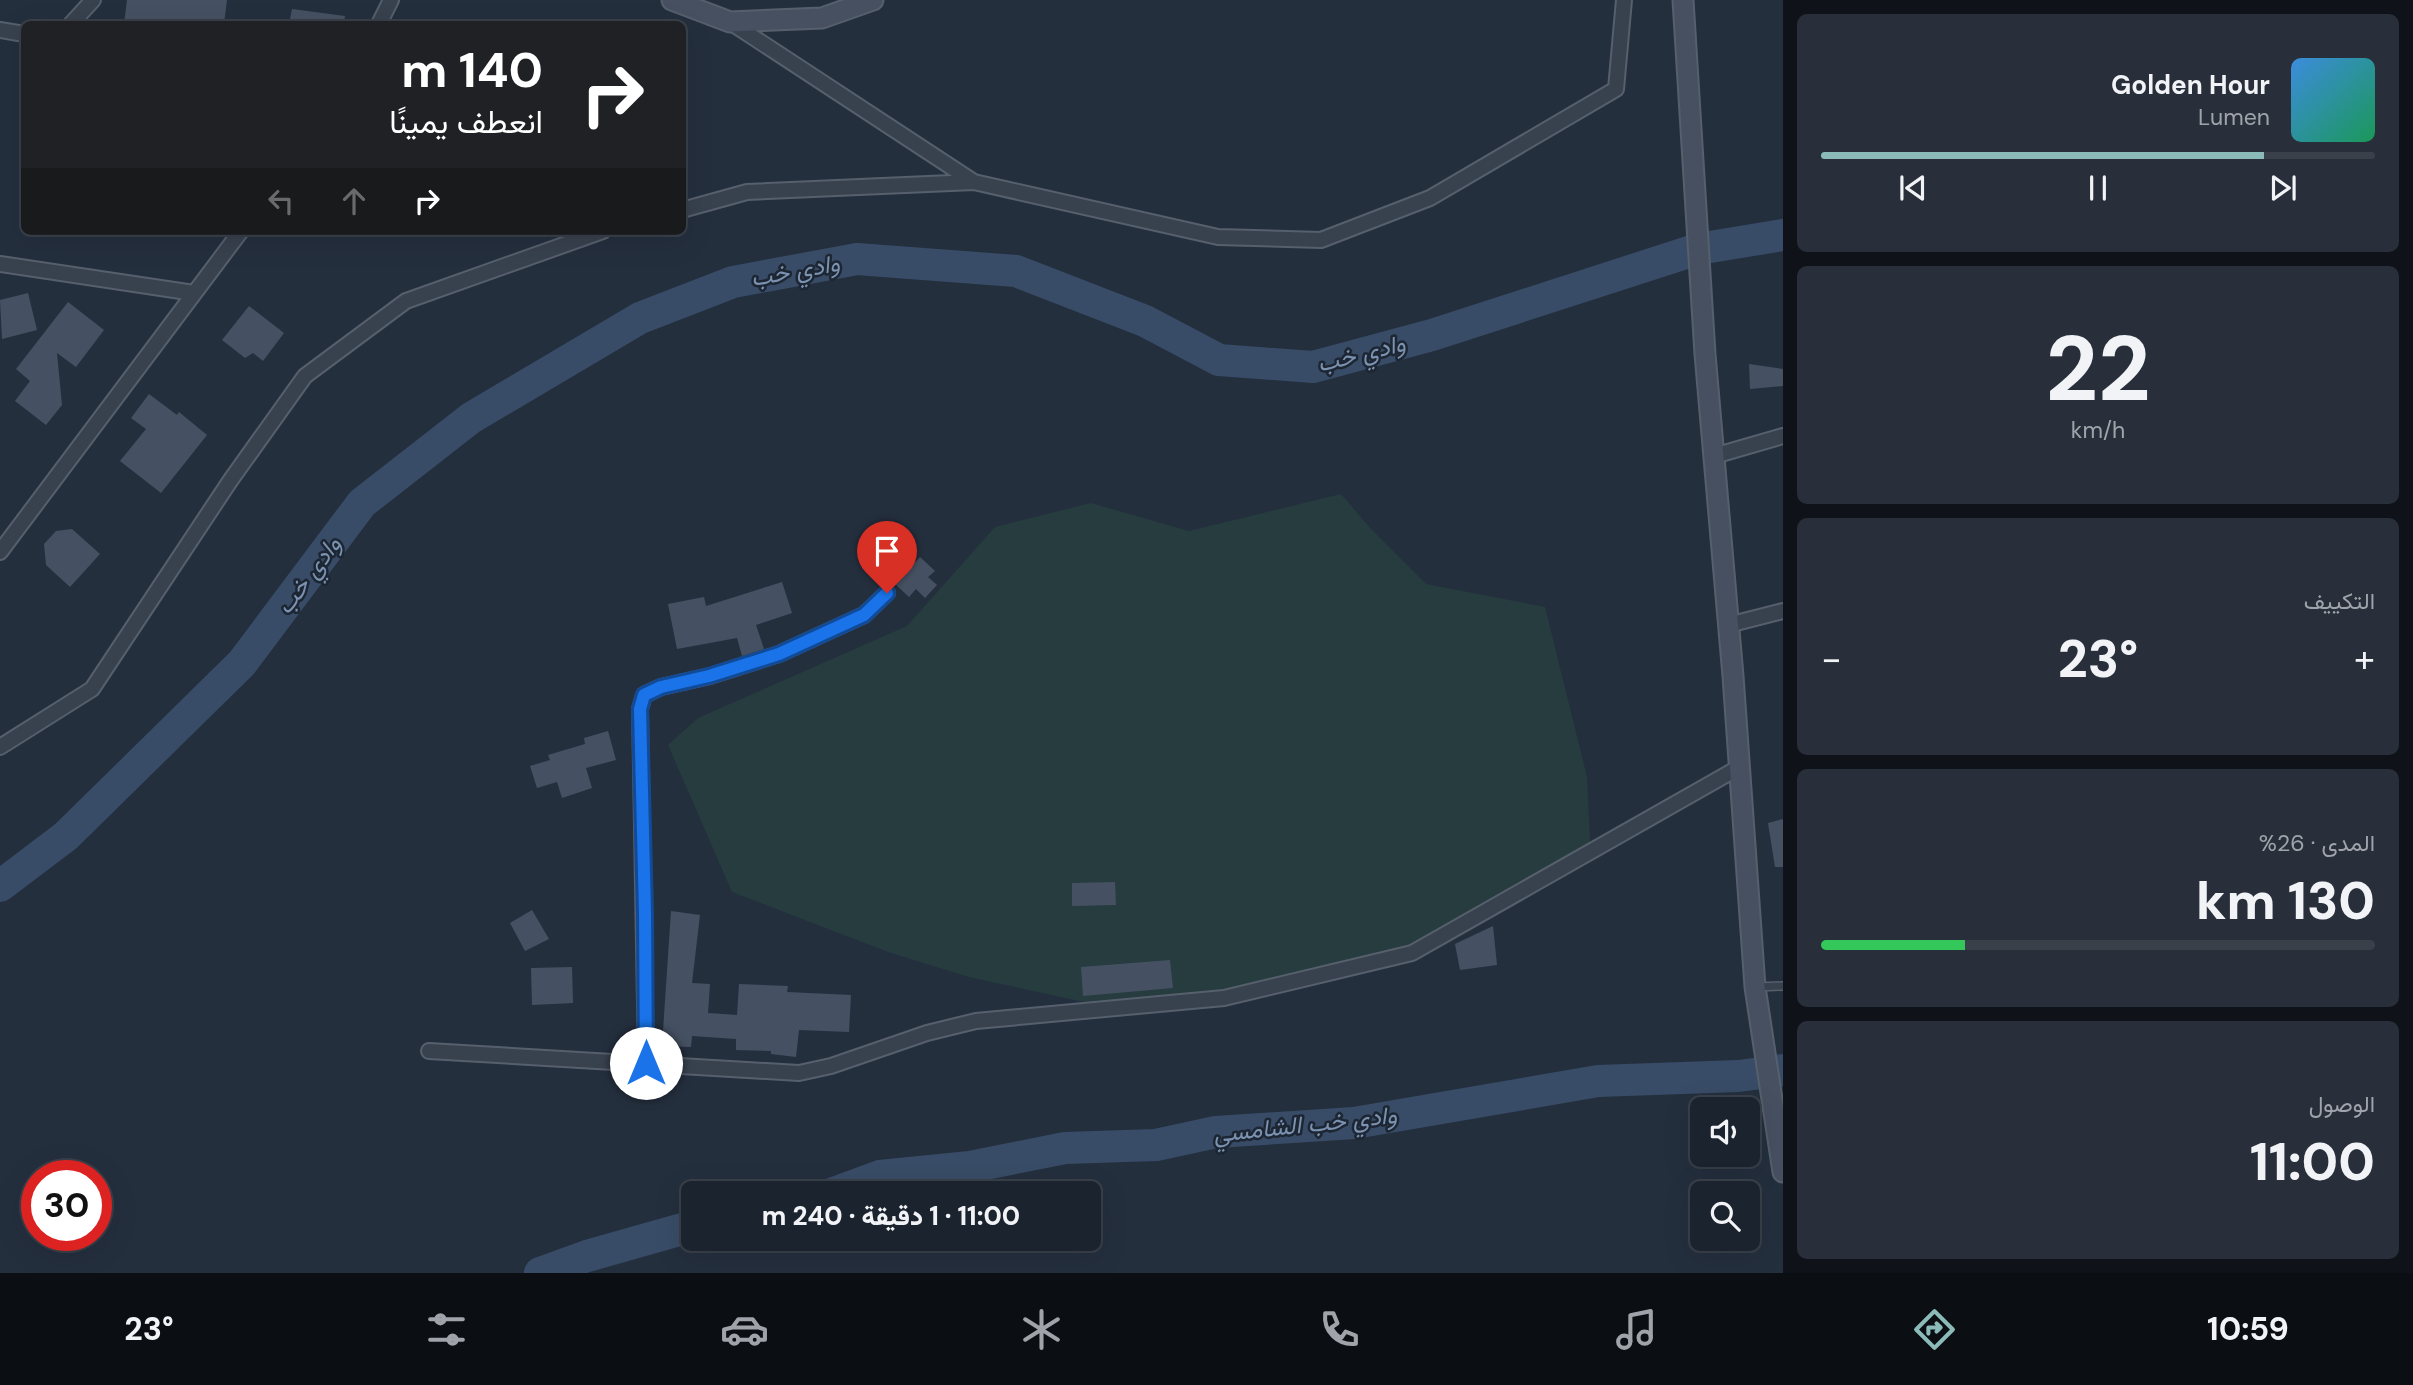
<!DOCTYPE html>
<html lang="ar">
<meta charset="utf-8">
<style>
body{margin:0;font-family:"DM Sans",Vazirmatn,sans-serif;background:#282f3a;color:#f1f3f6;direction:rtl;height:100vh;display:flex;flex-direction:column;font-size:26px;white-space:nowrap}
*{box-sizing:border-box;margin:0}
p{font-size:23px;color:#a0a4aa}
.icon{flex:none;width:38px;height:38px;fill:none;stroke:currentColor;stroke-width:2;stroke-linecap:round;stroke-linejoin:round}
.map{position:relative;flex:1;overflow:hidden;direction:ltr}
.panel{display:flex;flex-direction:column;gap:14px;padding:14px;background:#0f1319;width:630px}
.panel>*{flex:none}
.top-card{position:absolute;left:21px;top:21px;width:665px;height:214px;border-radius:10px;box-shadow:0 7px 28px #0002,0 0 0 2px #39404a;direction:rtl;background:#202124;color:#fff;overflow:hidden}
.buttons{position:absolute;left:1690px;top:1097px;display:grid;gap:14px}
.buttons a{display:grid;place-items:center;width:70px;height:70px;border-radius:10px;background:#1b232e;box-shadow:0 7px 28px #0002,0 0 0 2px #39404a;font-size:35px}
.speed{position:absolute;left:21px;top:1160px;display:flex;gap:14px;font-size:35px;font-weight:700;text-align:center}
.speed>*{display:grid;place-content:center;width:91px;height:91px;border-radius:50%;background:#1b232e;box-shadow:0 7px 28px #0002,0 0 0 2px #39404a;line-height:1}
.speed .limit{border:10px solid #d22;background:#fff;color:#111}
.pin{position:absolute;display:grid;place-items:center;width:60px;height:60px;color:#fff;margin:-72px -30px;border-radius:50% 50% 50% 0;rotate:-45deg;box-shadow:0 0 7px #0007}
.pin .icon{rotate:45deg}
.me{position:absolute;width:77px;margin:-38px;rotate:0deg;stroke-linejoin:round;filter:drop-shadow(0 0 5px #0008)}
.turn{display:flex;align-items:center;gap:24px;height:147px;padding:0 28px;font-size:32px}
.turn .icon{width:91px;height:91px;stroke-width:2.5}
.turn b{display:block;font-size:49px;line-height:60px}
.lanes{display:flex;align-items:center;height:66px;padding:0 28px;background:#0003;justify-content:center;gap:35px;direction:ltr}
.lanes .off{opacity:.35}
.big{font-size:52px;font-weight:800;line-height:1.1}
.panel .tile{flex:1;display:flex;flex-direction:column;justify-content:center;gap:10px;min-width:0;padding:0 24px;border-radius:10px;background:#282f3a}
.panel .dial{align-items:center;gap:0}
.dial b{font-size:91px;line-height:1}
.song{display:flex;align-items:center;gap:21px}
.cover{width:84px;height:84px;border-radius:10px;background:linear-gradient(135deg,hsl(210 70% 55%),hsl(150 70% 35%))}
.played{height:7px;border-radius:4px;background:linear-gradient(90deg,#8bbbb9 80%,#39404a 80%)}
.keys{display:flex;justify-content:space-around;direction:ltr}
.heat{display:flex;justify-content:space-between;align-items:center;font-size:38px;direction:ltr}
.charge{height:10px;border-radius:5px;background:linear-gradient(90deg,#34c759 26%,#39404a 0)}
.trip{position:absolute;left:681px;top:1181px;width:420px;height:70px;border-radius:10px;background:#1b232e;box-shadow:0 7px 28px #0002,0 0 0 2px #39404a;font-weight:800;line-height:70px;text-align:center;direction:rtl}
.dock{display:flex;height:112px;justify-content:space-around;align-items:center;background:#0b0e12;color:#a0a4aa}
.dock .icon{width:49px;height:49px}
.dock .selected{color:#8bbbb9}
.dock b{font-size:32px;color:#f1f3f6}
main{display:flex;flex:1;min-height:0}
.map>svg:first-child{display:block}
.green{fill:#263c3f}
.lines{fill:none;stroke-linecap:round;stroke-linejoin:round}
.river{stroke:#394c67;stroke-width:32}
.building{fill:#455162}
.lane-casing{stroke:#565f6c;stroke-width:10}
.street-casing{stroke:#565f6c;stroke-width:18}
.secondary-casing{stroke:#565f6c;stroke-width:23}
.lane{stroke:#38414e;stroke-width:7}
.street{stroke:#38414e;stroke-width:14}
.secondary{stroke:#465061;stroke-width:19}
.route-casing{stroke:#114b97;stroke-width:18}
.route{stroke:#1a73e8;stroke-width:12}
.labels{text-anchor:middle;dominant-baseline:central;stroke-width:5;stroke-linejoin:round;paint-order:stroke}
.water-label{font-size:24px;font-style:italic;fill:#7c92b1;stroke:#1d2633}
</style>
<main>
<section class="panel">
<div class="tile">
<div class="song"><i class="cover"></i><div><b>Golden Hour</b><p>Lumen</p></div></div>
<div class="played"></div>
<div class="keys"><svg class="icon" aria-label="previous" viewBox="0 0 24 24"><path d="M18 5L8 12l10 7zM5 5v14"/></svg><svg class="icon" aria-label="pause" viewBox="0 0 24 24"><path d="M8 5v14M16 5v14"/></svg><svg class="icon" aria-label="next" viewBox="0 0 24 24"><path d="M6 5l10 7-10 7zM19 5v14"/></svg></div>
</div>
<div class="tile dial"><b>22</b><p>km/h</p></div>
<div class="tile"><p>التكييف</p>
<div class="heat"><a>−</a><b class="big">23°</b><a>+</a></div>
</div>
<div class="tile"><p>المدى · 26%</p><b class="big">130 km</b><div class="charge"></div></div>
<div class="tile"><p>الوصول</p><b class="big">11:00</b></div>
</section>
<div class="map">
<svg width="1783" height="1273" viewBox="0 0 1783 1273">
<rect width="100%" height="100%" fill="#242f3e"/>
<path class="green" d="M1341 494 1371 529 1426 584 1545 607 1587 777 1591 860 1408 960 1220 1004 1084 1002 969 977 888 952 732 892 668 745 698 718 907 626 995 527 1091 503 1189 531Z"/>
<g class="lines">
<path class="river" d="M0 886 66 836 242 663 362 503 471 418 640 318 733 282 857 259 1016 271 1145 321 1219 360 1313 367 1432 335 1698 249 1783 235
M831 1194 880 1176 970 1167 1065 1148 1156 1145 1216 1132 1354 1123 1598 1081 1739 1076 1783 1070
M540 1273 587 1256 693 1226"/>
</g>
<path class="building" d="M127 0H227L224 24H124Z
M292 9 345 16 344 24H289Z
M28 293 37 330 2 339 0 300Z
M68 302 104 330 76 367 57 353 62 405 46 425 15 401 30 381 16 369Z
M249 306 284 333 263 361 253 353 245 358 222 340Z
M1749 364 1783 369V386L1750 389Z
M149 394 177 415 179 412 207 435 161 493 120 461 146 429 131 418Z
M72 529 100 554 70 587 46 565 44 544 56 531Z
M920 557 935 571 928 577 937 585 925 598 916 589 909 597 895 584Z
M782 582 792 613 756 625 764 649 742 656 737 638 677 649 668 604 704 597 706 606Z
M608 731 616 760 586 768 592 788 562 798 557 782 537 788 530 766 550 760 548 755 585 744 584 738Z
M1783 819V867H1775L1768 823Z
M1115 882 1116 905 1072 906V883Z
M532 910 549 939 525 951 510 923Z
M671 911 700 915 692 983 710 984 708 1013 737 1015 739 984 788 986 787 992 851 995 849 1032 799 1030 796 1057 771 1054V1051L736 1050V1039L692 1036 691 1047 662 1046Z
M1493 926 1497 965 1460 970 1455 944Z
M1170 960 1173 988 1083 996 1081 967Z
M572 967 573 1003 532 1005 531 968Z"/>
<g class="lines">
<g class="lane-casing">
<path id="lane" d="M1756 987 1783 986"/>
</g>
<g class="street-casing">
<path id="street" d="M730 22 974 182
M71 24 93 0
M379 24 391 0
M0 30 24 34
M682 210 747 192 974 182 1218 237 1321 240 1430 198 1616 89 1624 0
M0 264 194 293
M1714 456 1783 436
M0 552 241 231
M1728 625 1783 611
M0 747 92 689 230 481 305 376 406 301 603 231
M429 1051 799 1073 831 1066 927 1033 976 1021 1224 998 1412 953 1738 768
M646 1063 640 709 644 695 661 687 710 676 779 654 864 615 887 593"/>
</g>
<g class="secondary-casing">
<path id="secondary" d="M672 0 730 22 822 18 873 0
M1683 0 1705 354 1733 676 1755 987 1783 1172"/>
</g>
<use href="#lane" class="lane"/>
<use href="#street" class="street"/>
<use href="#secondary" class="secondary"/>
</g>
<g class="lines">
<g class="route-casing">
<path id="route" d="M646 1063 645 914 640 709 644 695 661 687 709 676 779 654 864 615 887 593"/>
</g>
<use href="#route" class="route"/>
</g>
<g class="labels">
<g class="water-label">
<text transform="translate(795 270) rotate(-10)">وادي خب</text>
<text transform="translate(1361 353) rotate(-14)">وادي خب</text>
<text transform="translate(308 575) rotate(-53)">وادي خب</text>
<text transform="translate(1305 1124) rotate(-6)">وادي خب الشامسي</text>
</g>
</g>
</svg>
<div class="buttons">
<a><svg class="icon" aria-label="sound" viewBox="0 0 24 24"><path d="M4 9h4l5-4v14l-5-4H4zM17 9q2 3 0 6"/></svg></a>
<a><svg class="icon" aria-label="search" viewBox="0 0 24 24"><circle cx="10" cy="10" r="6"/><path d="M15 15l6 6"/></svg></a>
</div>
<div class="speed"><div class="limit">30</div></div>
<div class="pin" style="left:887px;top:593px;background:#d93025"><svg class="icon" aria-label="arrive" viewBox="0 0 24 24"><path d="M6 21V4h12l-3 4 3 4H6"/></svg></div>
<svg class="me" style="left:646px;top:1063px" viewBox="-20 -20 40 40"><circle r="19" fill="#fff"/><path d="M0-13L10 11 0 6-10 11z" fill="#1a73e8"/></svg>
<div class="trip">11:00 · 1 دقيقة · 240 m</div>
<div class="top-card">
<div class="turn"><svg class="icon" aria-label="right" viewBox="0 0 24 24"><path d="M7 20v-9h11M14 6l5 5-5 5"/></svg><div><b>140 m</b>انعطف يمينًا</div></div>
<div class="lanes"><svg class="icon off" aria-label="left" viewBox="0 0 24 24"><path d="M17 20v-9H6M10 6l-5 5 5 5"/></svg><svg class="icon off" aria-label="ahead" viewBox="0 0 24 24"><path d="M12 20V5M6 11l6-6 6 6"/></svg><svg class="icon" aria-label="right" viewBox="0 0 24 24"><path d="M7 20v-9h11M14 6l5 5-5 5"/></svg></div>
</div>
</div>
</main>
<nav class="dock">
<b>10:59</b>
<svg class="icon selected" aria-label="directions" viewBox="0 0 24 24"><path d="M12 3l9 9-9 9-9-9zM9 14v-3h6M13 9l2 2-2 2"/></svg>
<svg class="icon" aria-label="music" viewBox="0 0 24 24"><path d="M9 18V5l10-2v13"/><circle cx="6" cy="18" r="3"/><circle cx="16" cy="16" r="3"/></svg>
<svg class="icon" aria-label="phone" viewBox="0 0 24 24"><path d="M5 4h4l2 5-3 2q2 4 5 5l2-3 5 2v4C11 20 4 13 5 4z"/></svg>
<svg class="icon" aria-label="climate" viewBox="0 0 24 24"><path d="M12 3v18M4 7l16 10M4 17L20 7"/></svg>
<svg class="icon" aria-label="car" viewBox="0 0 24 24"><path d="M5 17H2v-5l4-1 3-4h7l3 4 3 1v5h-3M9 17h6M6 11h13"/><circle cx="7" cy="17" r="2"/><circle cx="17" cy="17" r="2"/></svg>
<svg class="icon" aria-label="filters" viewBox="0 0 24 24"><path d="M4 7h16M4 17h16"/><circle cx="9" cy="7" r="2"/><circle cx="15" cy="17" r="2"/></svg>
<b>23°</b>
</nav>
